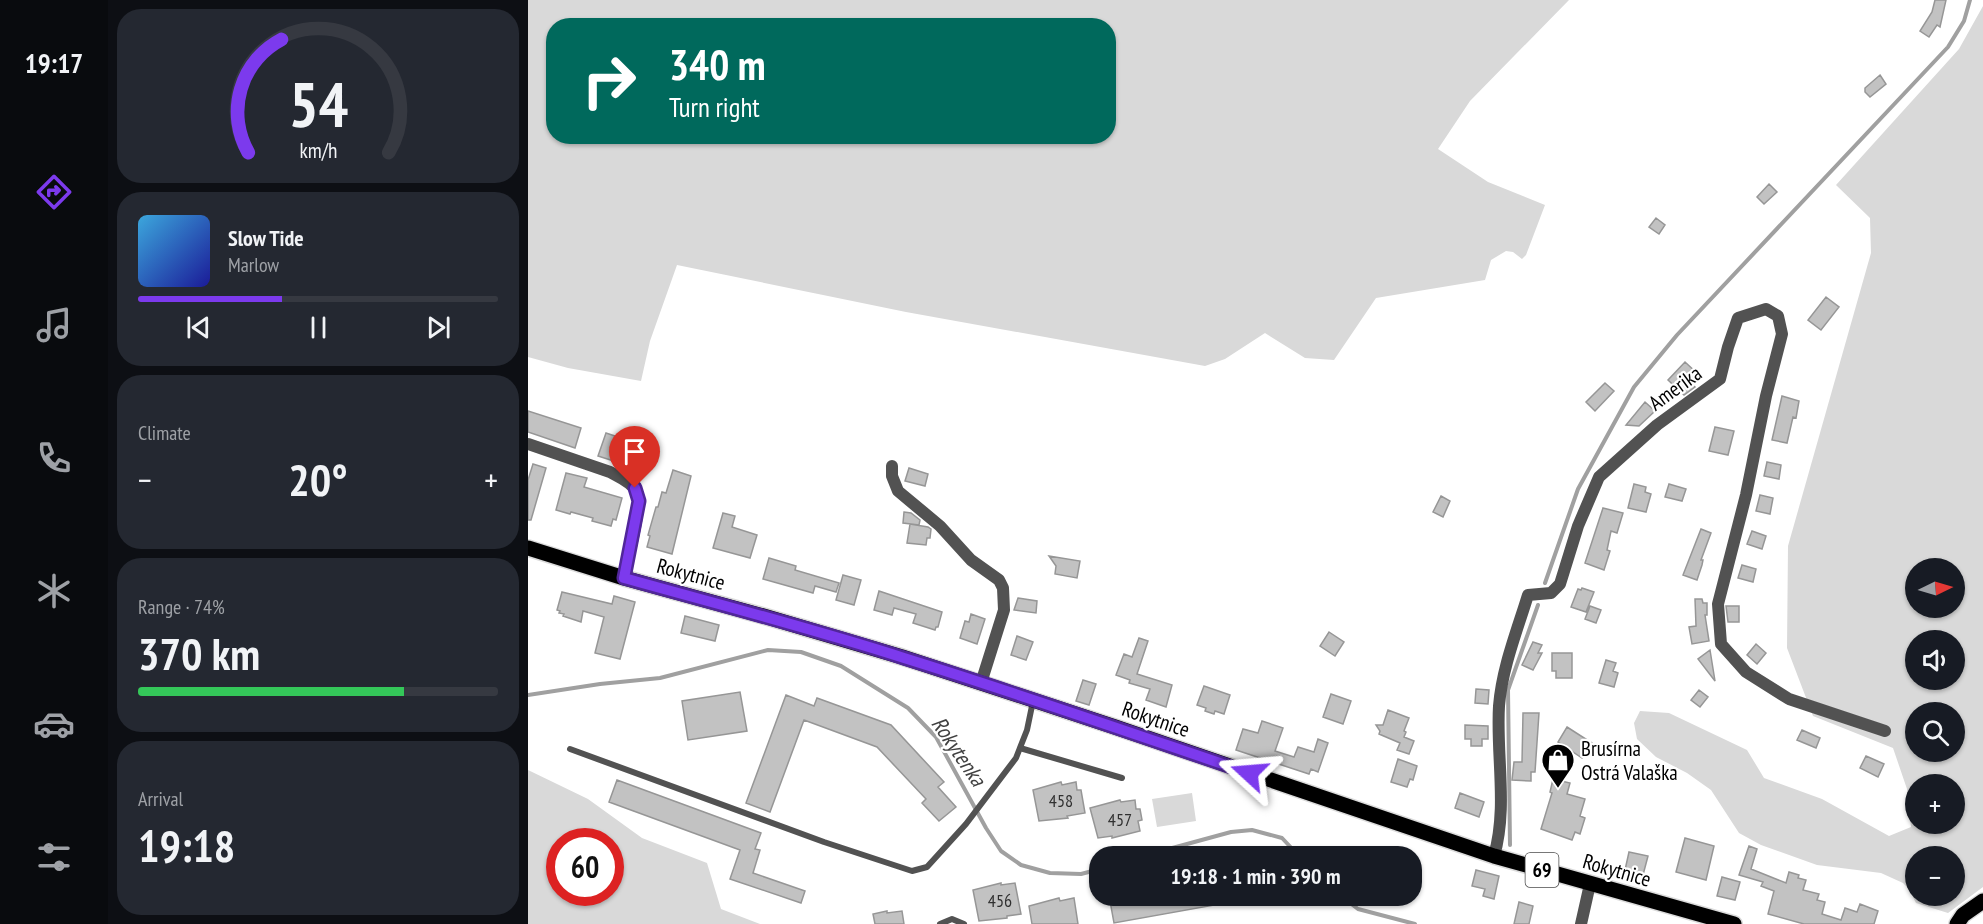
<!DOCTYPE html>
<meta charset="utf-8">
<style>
body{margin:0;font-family:"PT Sans Narrow",sans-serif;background:#242831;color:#f1f3f6;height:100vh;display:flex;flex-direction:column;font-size:22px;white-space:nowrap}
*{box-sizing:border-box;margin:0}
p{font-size:20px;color:#9ea1a6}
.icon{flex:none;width:33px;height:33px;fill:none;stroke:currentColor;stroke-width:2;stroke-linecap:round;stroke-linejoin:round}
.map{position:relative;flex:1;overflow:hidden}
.details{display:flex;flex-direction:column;gap:9px;padding:9px;background:#0d0f14;width:420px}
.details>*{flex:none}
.top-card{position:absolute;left:18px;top:18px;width:570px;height:126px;border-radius:24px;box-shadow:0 2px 4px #0004;background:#00695c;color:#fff;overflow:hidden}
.needle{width:39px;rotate:85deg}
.fabs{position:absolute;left:1377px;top:558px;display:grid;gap:12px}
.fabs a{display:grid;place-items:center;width:60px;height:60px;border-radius:50%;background:#171b24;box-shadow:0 2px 4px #0004;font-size:30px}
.speed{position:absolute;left:18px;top:828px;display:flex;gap:12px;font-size:30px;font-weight:700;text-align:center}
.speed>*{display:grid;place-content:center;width:78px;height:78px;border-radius:50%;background:#171b24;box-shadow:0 2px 4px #0004;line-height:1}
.speed .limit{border:9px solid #d22;background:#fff;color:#111}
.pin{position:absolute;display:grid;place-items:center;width:51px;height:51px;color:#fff;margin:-62px -26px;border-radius:50% 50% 50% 0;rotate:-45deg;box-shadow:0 0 6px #0007}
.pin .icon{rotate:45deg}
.me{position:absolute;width:66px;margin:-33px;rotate:289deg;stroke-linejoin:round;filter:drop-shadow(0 0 4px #0008)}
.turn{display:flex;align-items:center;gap:21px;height:126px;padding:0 24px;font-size:27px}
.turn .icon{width:78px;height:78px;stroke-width:2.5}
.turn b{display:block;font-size:42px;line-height:51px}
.big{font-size:45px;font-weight:800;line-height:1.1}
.details .tile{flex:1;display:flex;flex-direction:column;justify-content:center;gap:9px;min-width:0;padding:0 21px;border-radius:24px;background:#242831}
.details .dial{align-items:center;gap:0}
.dial svg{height:156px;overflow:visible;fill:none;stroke:#363941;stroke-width:7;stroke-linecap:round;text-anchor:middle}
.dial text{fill:#f1f3f6;stroke:none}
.song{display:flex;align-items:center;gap:18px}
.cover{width:72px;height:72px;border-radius:9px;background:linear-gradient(135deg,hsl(200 70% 55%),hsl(240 70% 35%))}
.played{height:6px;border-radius:3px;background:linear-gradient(90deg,#7c3aed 40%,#363941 40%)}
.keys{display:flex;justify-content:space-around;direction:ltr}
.heat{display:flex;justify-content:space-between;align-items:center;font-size:33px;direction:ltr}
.charge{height:9px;border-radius:4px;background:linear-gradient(90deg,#34c759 74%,#363941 0)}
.trip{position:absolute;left:561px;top:846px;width:333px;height:60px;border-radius:24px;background:#171b24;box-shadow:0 2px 4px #0004;font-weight:800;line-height:60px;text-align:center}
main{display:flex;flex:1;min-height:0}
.menu{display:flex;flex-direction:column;width:108px;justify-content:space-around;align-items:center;background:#090b0e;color:#9ea1a6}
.menu .icon{width:42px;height:42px}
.menu .selected{color:#7c3aed}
.menu b{font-size:27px;color:#f1f3f6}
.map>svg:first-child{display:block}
.green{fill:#d9d9d9;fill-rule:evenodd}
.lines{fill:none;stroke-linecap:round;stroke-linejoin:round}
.stream{stroke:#a0a0a0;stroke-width:4}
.building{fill:#c2c2c2;stroke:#969696;stroke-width:1.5}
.primary-casing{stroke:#dbdbdb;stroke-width:18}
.lane{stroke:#525252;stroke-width:6}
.street{stroke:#525252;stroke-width:12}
.primary{stroke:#000;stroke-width:15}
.route-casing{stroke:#51269a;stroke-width:15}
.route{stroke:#7c3aed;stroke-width:10}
.labels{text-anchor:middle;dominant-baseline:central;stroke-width:4.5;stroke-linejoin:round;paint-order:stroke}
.number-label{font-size:18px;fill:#303030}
.shield{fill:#fff;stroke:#4c4c4c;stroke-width:1.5}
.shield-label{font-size:20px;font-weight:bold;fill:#000}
.street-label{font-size:21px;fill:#000;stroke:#fff}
.poi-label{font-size:21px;fill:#000;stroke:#fff;text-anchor:start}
.water-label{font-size:22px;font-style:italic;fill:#414141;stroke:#fff}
</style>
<main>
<nav class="menu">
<b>19:17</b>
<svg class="icon selected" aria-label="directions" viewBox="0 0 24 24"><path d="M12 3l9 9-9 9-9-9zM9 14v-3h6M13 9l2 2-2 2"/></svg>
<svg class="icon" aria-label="music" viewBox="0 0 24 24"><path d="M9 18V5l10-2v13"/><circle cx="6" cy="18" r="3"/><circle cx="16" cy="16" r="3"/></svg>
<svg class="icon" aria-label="phone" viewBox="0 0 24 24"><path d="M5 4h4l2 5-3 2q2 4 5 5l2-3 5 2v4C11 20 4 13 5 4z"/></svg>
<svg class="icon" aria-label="climate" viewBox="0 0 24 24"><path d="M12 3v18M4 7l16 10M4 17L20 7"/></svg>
<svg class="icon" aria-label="car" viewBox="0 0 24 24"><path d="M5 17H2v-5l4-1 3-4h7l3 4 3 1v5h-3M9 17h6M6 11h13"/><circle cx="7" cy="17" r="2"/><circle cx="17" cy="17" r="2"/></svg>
<svg class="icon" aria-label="filters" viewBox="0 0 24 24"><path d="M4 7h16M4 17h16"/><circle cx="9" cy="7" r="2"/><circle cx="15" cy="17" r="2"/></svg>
</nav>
<section class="details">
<div class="tile dial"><svg viewBox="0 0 100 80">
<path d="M14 69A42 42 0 1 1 86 69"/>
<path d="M14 69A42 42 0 0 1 31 11" stroke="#7c3aed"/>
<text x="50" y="56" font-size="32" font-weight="700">54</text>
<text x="50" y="72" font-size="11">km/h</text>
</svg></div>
<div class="tile">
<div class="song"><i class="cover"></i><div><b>Slow Tide</b><p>Marlow</p></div></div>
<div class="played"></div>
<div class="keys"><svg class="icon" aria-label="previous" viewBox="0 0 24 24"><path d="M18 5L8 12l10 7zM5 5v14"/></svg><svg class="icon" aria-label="pause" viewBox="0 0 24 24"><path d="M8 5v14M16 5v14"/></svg><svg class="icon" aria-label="next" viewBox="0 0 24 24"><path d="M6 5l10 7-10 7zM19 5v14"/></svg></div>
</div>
<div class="tile"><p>Climate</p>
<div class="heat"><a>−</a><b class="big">20°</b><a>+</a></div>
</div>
<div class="tile"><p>Range · 74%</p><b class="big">370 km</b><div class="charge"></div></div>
<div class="tile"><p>Arrival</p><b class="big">19:18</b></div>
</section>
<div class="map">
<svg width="1455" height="924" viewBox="0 0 1455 924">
<rect width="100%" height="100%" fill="#fff"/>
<path class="green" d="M0 0H1041L942 101 910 149 960 182 1017 205 998 255 994 259 985 252 978 251 963 260 957 280 848 298 806 360 777 358 737 333 697 359 677 366 378 312 149 265 122 341 113 381 40 368 0 357ZM26 26H580V136H26Z
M1455 6V887L1420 913 1388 903 1381 889 1375 883 1353 873 1289 865 1233 845 1211 833 1183 790 1159 773 1128 757 1109 739 1106 723 1112 711 1141 713 1219 750 1236 778 1294 799 1361 836 1383 827 1379 789 1365 748 1285 716 1259 648 1260 546 1343 253 1342 218 1308 185 1431 49ZM1388 568H1426V608H1388ZM1388 640H1426V680H1388ZM1388 712H1426V752H1388ZM1388 784H1426V824H1388ZM1388 856H1426V896H1388Z
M0 770 60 799 114 838 179 863 193 909 232 924H0ZM32 842H82V892H32Z
M664 793 668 821 629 827 624 799Z"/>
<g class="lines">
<path class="stream" d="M1017 583 1050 489 1106 387 1149 335 1420 47 1436 21 1442 0
M0 695 72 684 132 678 240 650 273 652 313 666 380 708 408 737 458 828 473 851 493 865 522 873 553 874 572 869
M982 845 980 690 1010 605
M615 856 703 832 724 830 754 838 771 856
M813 896 830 909 887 924"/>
</g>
<path class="building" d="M1407 0H1418L1412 27 1409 25 1401 37 1392 31 1404 12Z
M1352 75 1358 84 1342 97 1337 92V88Z
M1241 184 1249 192 1236 204 1229 197Z
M1128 218 1137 225 1131 234 1121 227Z
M1298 297 1311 307 1293 330 1280 320Z
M1157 362 1170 374 1162 383 1167 387 1156 395 1140 380Z
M1077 383 1086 391 1067 411 1058 402Z
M1254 396 1271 401 1268 418 1265 417 1259 443 1244 440Z
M1117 402 1127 411 1111 426 1098 425Z
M0 411 53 428 47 448 0 432Z
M1187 427 1206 431 1200 455 1181 451Z
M78 433 99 440 92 463 70 456Z
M1239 462 1253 465 1251 479 1236 476Z
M5 464 18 468 3 520H0V480Z
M381 468 400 474 397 486 377 481Z
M145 470 163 476 144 554 119 547 122 536 120 535 128 507H130L134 492 138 493Z
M38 473 59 478 56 487 94 498 88 520 85 519 83 526 64 521 65 518 43 512 42 514 28 510Z
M1106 484 1118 487 1117 492 1123 494 1118 512 1100 508Z
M1141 484 1158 489 1154 501 1137 497Z
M1232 495 1245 498 1242 514 1228 511Z
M913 496 922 501 915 517 905 512Z
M1075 508 1095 513 1089 533 1083 531 1079 550 1082 551 1076 570 1057 563Z
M376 512 383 513 392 520 391 525 375 523Z
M195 513 207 516 204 527 229 535 222 558 185 548Z
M382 524 400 527 403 529 402 538H399L398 545 379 543Z
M1173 529 1183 533 1173 560H1175L1174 565 1169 580 1155 575Z
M1224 531 1238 536 1234 549 1219 544Z
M521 556 552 561 549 578 527 574 528 566Z
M241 558 268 566 267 570 311 583 308 592 287 586 285 593 235 579Z
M1214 565 1228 569 1225 582 1210 578Z
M315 575 333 580 326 605 308 600Z
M1054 588 1066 592 1058 612 1043 607 1050 589 1053 590Z
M351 591 414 612 410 627H408L407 630 385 623 388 614 366 608 364 615 346 610Z
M34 592 84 604 86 596 107 602 92 659 67 653 76 617 55 611 53 622 35 616 36 614 31 613 32 611 29 610Z
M490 598 509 601 508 613 486 610Z
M1167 599H1174L1175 603H1179V615H1177L1181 641 1164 644 1161 627 1168 626Z
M1062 606 1073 610 1068 623 1057 619Z
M1198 606H1211V622H1200Z
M443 614 457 619 449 644 432 638 437 621 441 622Z
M157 616 191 625 187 641 153 633Z
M801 632 816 642 807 656 792 646Z
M489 636 505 642 498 660 483 655Z
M611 638 620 641 609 674 644 685 638 707 618 700 622 689 601 683 602 680 588 675 596 654 604 657Z
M1005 642 1014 645 1010 653H1014L1005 670 994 665Z
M1228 644 1238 653 1229 664 1219 655Z
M1182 650 1187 681 1170 659Z
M1024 653H1044V678H1028V671H1024Z
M1078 660 1088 663 1085 671 1090 673 1086 687 1071 683Z
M555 680 568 684 561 705 548 701Z
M676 686 702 695 696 714 687 711 686 714 677 711 678 708 669 705Z
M948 689 961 690 960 704 947 703Z
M1171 690 1180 697 1172 707 1163 700Z
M212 692 219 731 160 740 154 701Z
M803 694 823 701 815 724 795 717Z
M258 695 286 706 289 698 363 725 416 782 410 787 428 807 411 821 394 803 398 799 349 747 276 720 242 812 218 803Z
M860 710 881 718 876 731 878 732 876 737 886 741 881 754 869 750 872 743 851 734 852 731 848 725H855Z
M995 713H1011L1007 772H1003V781L984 780 986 762H994Z
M734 721 755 728 747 751 766 757 770 747 786 752 790 739 800 743 790 772 783 769 781 774 708 750 715 729 730 733Z
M937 725 960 726V739H954V746H943V739H937Z
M1039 727 1064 743 1054 758 1030 742Z
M1274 730 1292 738 1288 748 1269 740Z
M1338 756 1356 764 1350 777 1332 768Z
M870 759 889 766 885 780 882 779 879 787 863 782Z
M1025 779 1042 783 1039 794 1057 799 1052 816 1057 818 1052 834 1047 832 1044 840 1013 829 1024 793 1022 792Z
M89 780 233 833 227 849 232 850 225 873 277 891 273 903 202 879 212 850 81 802Z
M533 782 534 785 548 782 549 790H553L557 813 539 816 540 818 511 821 505 790Z
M932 793 956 802 951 817 927 808Z
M592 800 593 802 607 800 608 809H612L614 820 610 821 612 831 584 838V836L570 838 562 808Z
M1157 838 1186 846 1178 880 1148 872Z
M1221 846 1229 849 1223 869 1258 883 1261 872 1271 875 1270 878 1278 880 1275 890 1291 894 1289 900 1297 902 1294 914 1313 920 1317 908 1329 912 1332 904 1350 911 1346 924H1276L1240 914 1246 891 1233 886 1235 882 1211 875Z
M1101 852 1120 856 1115 875 1097 870Z
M948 870 971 876 966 899 955 896 957 889 944 886Z
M1194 877 1212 882 1207 900 1189 896Z
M473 883V885L487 883 493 914 479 916V918L451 921 445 890Z
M601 896H708L709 901 586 923 582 901Z
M531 898 532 901 546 898 550 924H504L501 906Z
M991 902 1005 906 1001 924H986Z
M359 911V913L374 911 376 924H347L345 914Z"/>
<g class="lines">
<g class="primary-casing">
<path id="primary" d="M0 548 96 578 239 617 374 657 587 727 966 856 1206 924
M1429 924 1435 915 1455 901"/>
</g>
<path class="lane" d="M492 748 594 778
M42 749 296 842 384 871 399 867 438 824 488 758 499 730 505 701
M412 924 424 919 436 924"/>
<path class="street" d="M0 444 82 472C91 477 104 482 109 492 115 505 99 561 96 578
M364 466V476L370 491 412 526 443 560 471 580 475 588 476 610 453 683
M966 856C980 808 968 755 971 706 974 668 989 631 1000 595L1023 593 1032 584 1050 526 1071 477 1129 425 1192 379 1200 347 1210 318 1238 309 1250 316 1254 334 1238 396 1218 495 1190 604 1193 644 1218 672 1261 699 1357 731
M1053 924 1062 884"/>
<use href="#primary" class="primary"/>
</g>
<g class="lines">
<g class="route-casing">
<path id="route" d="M107 488 111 501 96 578C189 604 283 628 376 658 492 694 606 734 721 773"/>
</g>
<use href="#route" class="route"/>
</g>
<defs>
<g id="shop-pin" transform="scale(1.725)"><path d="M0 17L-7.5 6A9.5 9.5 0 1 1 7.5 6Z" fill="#000" stroke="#fff"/><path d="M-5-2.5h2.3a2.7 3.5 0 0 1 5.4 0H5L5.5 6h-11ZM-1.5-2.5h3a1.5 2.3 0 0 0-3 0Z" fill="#fff"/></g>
</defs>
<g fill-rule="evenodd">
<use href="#shop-pin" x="1030" y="760"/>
</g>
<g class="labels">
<g class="number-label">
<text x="533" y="800">458</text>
<text x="592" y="819">457</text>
<text x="472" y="900">456</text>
</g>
<rect class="shield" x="997.5" y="853" width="33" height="34" rx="4.5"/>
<g class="shield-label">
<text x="1014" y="870">69</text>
</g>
<g class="street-label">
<text transform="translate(1147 388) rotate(-36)">Amerika</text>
<text transform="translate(163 574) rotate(15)">Rokytnice</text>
<text transform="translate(628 719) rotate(19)">Rokytnice</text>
<text transform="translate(1089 870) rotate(16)">Rokytnice</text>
</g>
<g class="poi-label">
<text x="1053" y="748">Brusírna<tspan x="1053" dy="24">Ostrá Valaška</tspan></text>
</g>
<g class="water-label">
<text transform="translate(431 751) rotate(56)">Rokytenka</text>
</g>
</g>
</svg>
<div class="fabs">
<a><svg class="needle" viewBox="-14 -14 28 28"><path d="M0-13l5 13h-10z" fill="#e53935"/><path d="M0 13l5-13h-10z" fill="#9ea1a6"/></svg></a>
<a><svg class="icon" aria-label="sound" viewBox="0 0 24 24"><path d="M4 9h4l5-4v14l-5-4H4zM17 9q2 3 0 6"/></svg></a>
<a><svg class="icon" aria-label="search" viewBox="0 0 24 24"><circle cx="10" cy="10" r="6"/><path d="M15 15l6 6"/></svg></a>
<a>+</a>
<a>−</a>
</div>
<div class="speed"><div class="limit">60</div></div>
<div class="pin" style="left:107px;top:488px;background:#d93025"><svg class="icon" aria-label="arrive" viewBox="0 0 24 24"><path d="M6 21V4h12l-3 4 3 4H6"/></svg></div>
<svg class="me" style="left:721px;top:773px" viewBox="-20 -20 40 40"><path d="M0-17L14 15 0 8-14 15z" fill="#7c3aed" stroke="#fff" stroke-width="4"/></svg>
<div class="trip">19:18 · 1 min · 390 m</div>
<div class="top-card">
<div class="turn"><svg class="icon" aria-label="right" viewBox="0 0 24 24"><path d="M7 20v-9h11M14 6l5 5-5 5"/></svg><div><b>340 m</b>Turn right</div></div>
</div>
</div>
</main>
